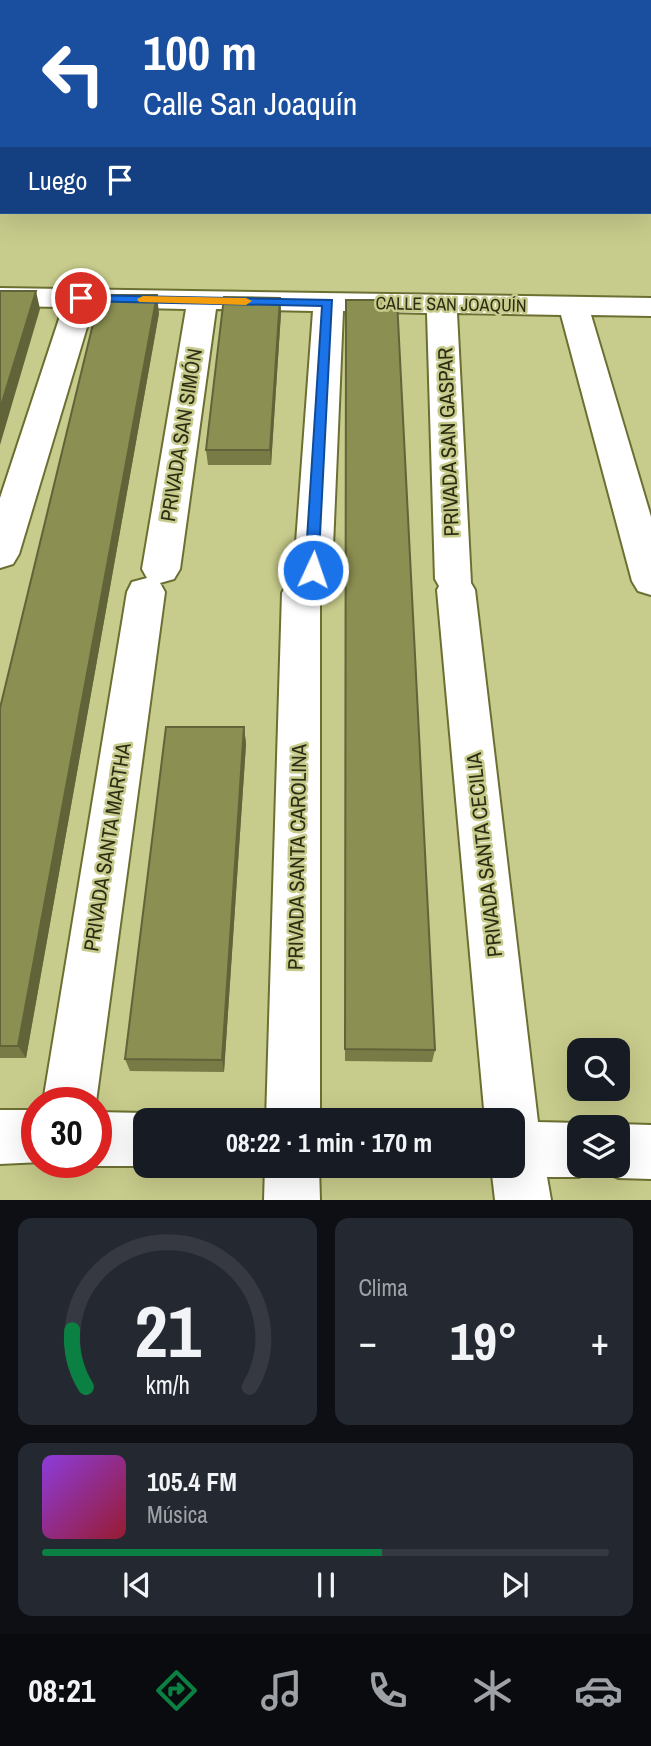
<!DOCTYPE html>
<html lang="es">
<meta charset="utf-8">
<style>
body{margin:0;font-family:"Archivo Narrow",sans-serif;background:#242831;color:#f1f3f6;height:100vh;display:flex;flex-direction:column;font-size:26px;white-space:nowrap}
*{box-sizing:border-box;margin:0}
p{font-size:23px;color:#9ea1a6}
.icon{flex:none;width:38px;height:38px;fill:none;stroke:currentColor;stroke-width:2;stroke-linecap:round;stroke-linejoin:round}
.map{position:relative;height:1200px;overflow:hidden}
.side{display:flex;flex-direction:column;gap:18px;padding:18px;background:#0d0f14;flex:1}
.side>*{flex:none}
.banner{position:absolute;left:0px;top:0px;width:651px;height:214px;box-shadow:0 7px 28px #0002;background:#1a4fa0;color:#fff;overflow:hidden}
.buttons{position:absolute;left:567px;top:1038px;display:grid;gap:14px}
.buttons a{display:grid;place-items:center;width:63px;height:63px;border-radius:14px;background:#171b24;box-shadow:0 7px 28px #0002;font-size:35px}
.speed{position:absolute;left:21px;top:1087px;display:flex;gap:14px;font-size:35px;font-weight:700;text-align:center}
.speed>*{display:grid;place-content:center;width:91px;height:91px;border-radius:50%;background:#171b24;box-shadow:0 7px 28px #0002;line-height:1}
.speed .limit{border:10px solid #d22;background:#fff;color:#111}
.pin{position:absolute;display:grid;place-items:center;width:60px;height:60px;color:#fff;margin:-30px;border:4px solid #fff;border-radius:50%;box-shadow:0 2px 7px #0007}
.me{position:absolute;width:77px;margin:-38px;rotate:3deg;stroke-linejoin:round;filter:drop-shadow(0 0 5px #0008)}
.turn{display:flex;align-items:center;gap:24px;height:147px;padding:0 28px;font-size:32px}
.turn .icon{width:91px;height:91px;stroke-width:2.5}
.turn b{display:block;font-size:49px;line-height:60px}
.then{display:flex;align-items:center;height:66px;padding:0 28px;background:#0003;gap:14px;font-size:26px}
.big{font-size:52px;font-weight:700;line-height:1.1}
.side .widget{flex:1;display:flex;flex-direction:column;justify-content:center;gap:10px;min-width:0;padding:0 24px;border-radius:14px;background:#242831}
.side .dial{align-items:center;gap:0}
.dial svg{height:182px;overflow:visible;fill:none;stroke:#363941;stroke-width:7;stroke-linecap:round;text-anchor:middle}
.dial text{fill:#f1f3f6;stroke:none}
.song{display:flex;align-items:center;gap:21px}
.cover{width:84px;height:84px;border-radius:10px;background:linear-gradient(135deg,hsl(270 70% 55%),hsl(350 70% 35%))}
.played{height:7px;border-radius:4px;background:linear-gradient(90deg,#0b8043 60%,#363941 60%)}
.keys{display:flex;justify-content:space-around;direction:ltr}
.heat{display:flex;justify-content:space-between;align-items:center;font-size:38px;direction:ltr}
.side .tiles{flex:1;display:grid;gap:18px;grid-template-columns:1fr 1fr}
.widget:last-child{grid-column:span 2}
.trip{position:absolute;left:133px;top:1108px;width:392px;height:70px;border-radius:14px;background:#171b24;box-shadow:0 7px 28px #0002;font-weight:700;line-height:70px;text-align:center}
.tabs{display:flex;height:112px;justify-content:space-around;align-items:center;background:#090b0e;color:#9ea1a6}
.tabs .icon{width:49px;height:49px}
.tabs .selected{color:#0b8043}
.tabs b{font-size:32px;color:#f1f3f6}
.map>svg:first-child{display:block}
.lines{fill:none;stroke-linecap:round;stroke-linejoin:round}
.minor-casing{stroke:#6c6f32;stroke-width:4}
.highway-casing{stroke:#6c6f32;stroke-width:4}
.minor{fill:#fff;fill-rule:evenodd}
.highway{fill:#fff;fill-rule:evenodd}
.wall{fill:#787b46}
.shaded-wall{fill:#616439}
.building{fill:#8b8f51;stroke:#616439;stroke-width:2}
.route{fill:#1a73e8;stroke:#114b97;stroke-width:2}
.slow{fill:#f59e0b}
.labels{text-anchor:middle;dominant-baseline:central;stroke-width:5;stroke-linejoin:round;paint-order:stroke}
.far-street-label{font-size:18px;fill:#2c2d13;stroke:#c7cb8b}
.street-label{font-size:21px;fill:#2c2d13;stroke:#c7cb8b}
</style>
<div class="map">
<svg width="651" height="1200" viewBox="0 0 651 1200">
<rect width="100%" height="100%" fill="#c7cb8b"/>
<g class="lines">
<g class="minor-casing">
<path id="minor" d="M385 0H409L410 2H387Z
M465 0H489L490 2H467Z
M649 64 651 65V79H649Z
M649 107H651V122H649Z
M0 288 651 298V316L591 315 651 517V595L638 591 632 581 561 315 457 313 471 583 475 590 538 1122 579 1123 589 1127H579V1166H618V1127H610L618 1124 651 1125V1179L618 1178 598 1169 579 1177H547L551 1200H495L491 1166H513V1120H485L437 590 439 586 435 579 427 313 343 311 332 570 326 580 315 583 320 593V1120H266L282 593 287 583 299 579 294 570 313 311 216 309 180 569 174 579 160 583 165 592 96 1102H43L127 592 132 582 147 578 142 569 186 309 93 307 19 554 13 564 0 568V498L63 307 0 306Z
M0 1110H37V1162H42L0 1164Z
M96 1112 145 1113 162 1120H145V1166H149H96L86 1162H96Z
M265 1166H319L320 1200H264Z"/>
</g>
<g class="highway-casing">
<path id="highway" d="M427 0H451L452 2H429Z
M649 86H651V100H649Z"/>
</g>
<use href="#minor" class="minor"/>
<use href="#highway" class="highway"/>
</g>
<path class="wall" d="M23 0H206L208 2H24Z
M280 298 281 313 271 465H208L206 450Z
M346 300 435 1050 432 1062 345 1061Z
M159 313 26 1058H0V708Z
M244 727 246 744 224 1072 130 1071 125 1059Z"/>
<path class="shaded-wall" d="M36 291 40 309 0 445V409Z
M157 295 159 313 26 1058 18 1046Z
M280 298 281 313 271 465 270 450Z
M244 727 246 744 224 1072 222 1060Z"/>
<path class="building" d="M32 0H206L208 1 36 2Z
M0 291H36L0 409Z
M100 295H157L18 1046H0V708Z
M224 297 280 298 270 450H206Z
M346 300H397L435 1050 345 1049Z
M166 727H244L222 1060 125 1059Z"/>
<path class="route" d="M81 295 332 300 318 574H307L305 570 322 306 77 301 75 298Z"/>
<path class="slow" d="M143 296 246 298 252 301 246 305 139 302 137 299Z"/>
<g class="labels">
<g class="far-street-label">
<text transform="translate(451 304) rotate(1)">CALLE SAN JOAQUÍN</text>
</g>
<g class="street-label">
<text transform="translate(181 435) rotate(-81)">PRIVADA SAN SIMÓN</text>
<text transform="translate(448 442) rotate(-92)">PRIVADA SAN GASPAR</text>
<text transform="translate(107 847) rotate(-81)">PRIVADA SANTA MARTHA</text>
<text transform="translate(484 855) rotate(-96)">PRIVADA SANTA CECILIA</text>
<text transform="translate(297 857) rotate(-89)">PRIVADA SANTA CAROLINA</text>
</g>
</g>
</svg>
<div class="buttons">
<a><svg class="icon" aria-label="search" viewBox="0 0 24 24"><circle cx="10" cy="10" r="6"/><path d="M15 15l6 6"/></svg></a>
<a><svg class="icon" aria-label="layers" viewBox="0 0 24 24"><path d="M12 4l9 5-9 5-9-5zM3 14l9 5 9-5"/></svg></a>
</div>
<div class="speed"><div class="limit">30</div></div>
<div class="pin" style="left:81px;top:298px;background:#d93025"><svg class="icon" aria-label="arrive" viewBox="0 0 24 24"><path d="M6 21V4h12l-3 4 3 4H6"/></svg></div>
<svg class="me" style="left:313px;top:570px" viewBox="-20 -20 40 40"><circle r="17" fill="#1a73e8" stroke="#fff" stroke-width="3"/><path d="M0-11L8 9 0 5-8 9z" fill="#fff"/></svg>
<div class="trip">08:22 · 1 min · 170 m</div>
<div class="banner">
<div class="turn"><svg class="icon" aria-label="left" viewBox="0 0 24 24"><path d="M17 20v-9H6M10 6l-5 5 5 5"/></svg><div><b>100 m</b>Calle San Joaquín</div></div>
<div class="then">Luego<svg class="icon" aria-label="arrive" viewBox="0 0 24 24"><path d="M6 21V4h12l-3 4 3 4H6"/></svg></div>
</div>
</div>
<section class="side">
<div class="tiles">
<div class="widget dial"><svg viewBox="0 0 100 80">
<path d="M14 69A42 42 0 1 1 86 69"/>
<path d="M14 69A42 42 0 0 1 8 44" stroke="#0b8043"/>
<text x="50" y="56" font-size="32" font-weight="700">21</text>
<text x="50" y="72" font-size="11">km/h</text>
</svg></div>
<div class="widget"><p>Clima</p>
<div class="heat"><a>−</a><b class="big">19°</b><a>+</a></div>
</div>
<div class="widget">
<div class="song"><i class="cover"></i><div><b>105.4 FM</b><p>Música</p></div></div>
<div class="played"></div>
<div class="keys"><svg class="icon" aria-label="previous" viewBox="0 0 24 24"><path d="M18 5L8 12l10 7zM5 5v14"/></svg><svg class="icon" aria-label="pause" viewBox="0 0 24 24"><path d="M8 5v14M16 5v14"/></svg><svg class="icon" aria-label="next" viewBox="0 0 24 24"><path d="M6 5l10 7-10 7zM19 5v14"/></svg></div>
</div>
</div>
</section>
<nav class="tabs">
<b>08:21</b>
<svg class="icon selected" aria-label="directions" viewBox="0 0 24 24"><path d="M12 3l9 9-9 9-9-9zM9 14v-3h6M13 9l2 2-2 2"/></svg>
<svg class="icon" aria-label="music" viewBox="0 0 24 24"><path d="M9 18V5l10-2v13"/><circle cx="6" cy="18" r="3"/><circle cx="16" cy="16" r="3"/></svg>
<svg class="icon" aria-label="phone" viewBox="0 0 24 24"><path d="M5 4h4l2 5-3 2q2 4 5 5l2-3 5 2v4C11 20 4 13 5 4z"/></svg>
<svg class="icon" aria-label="climate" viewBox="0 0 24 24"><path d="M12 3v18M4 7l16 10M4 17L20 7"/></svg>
<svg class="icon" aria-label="car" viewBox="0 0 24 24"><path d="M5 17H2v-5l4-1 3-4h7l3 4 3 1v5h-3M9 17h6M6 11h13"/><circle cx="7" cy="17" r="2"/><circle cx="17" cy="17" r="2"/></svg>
</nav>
